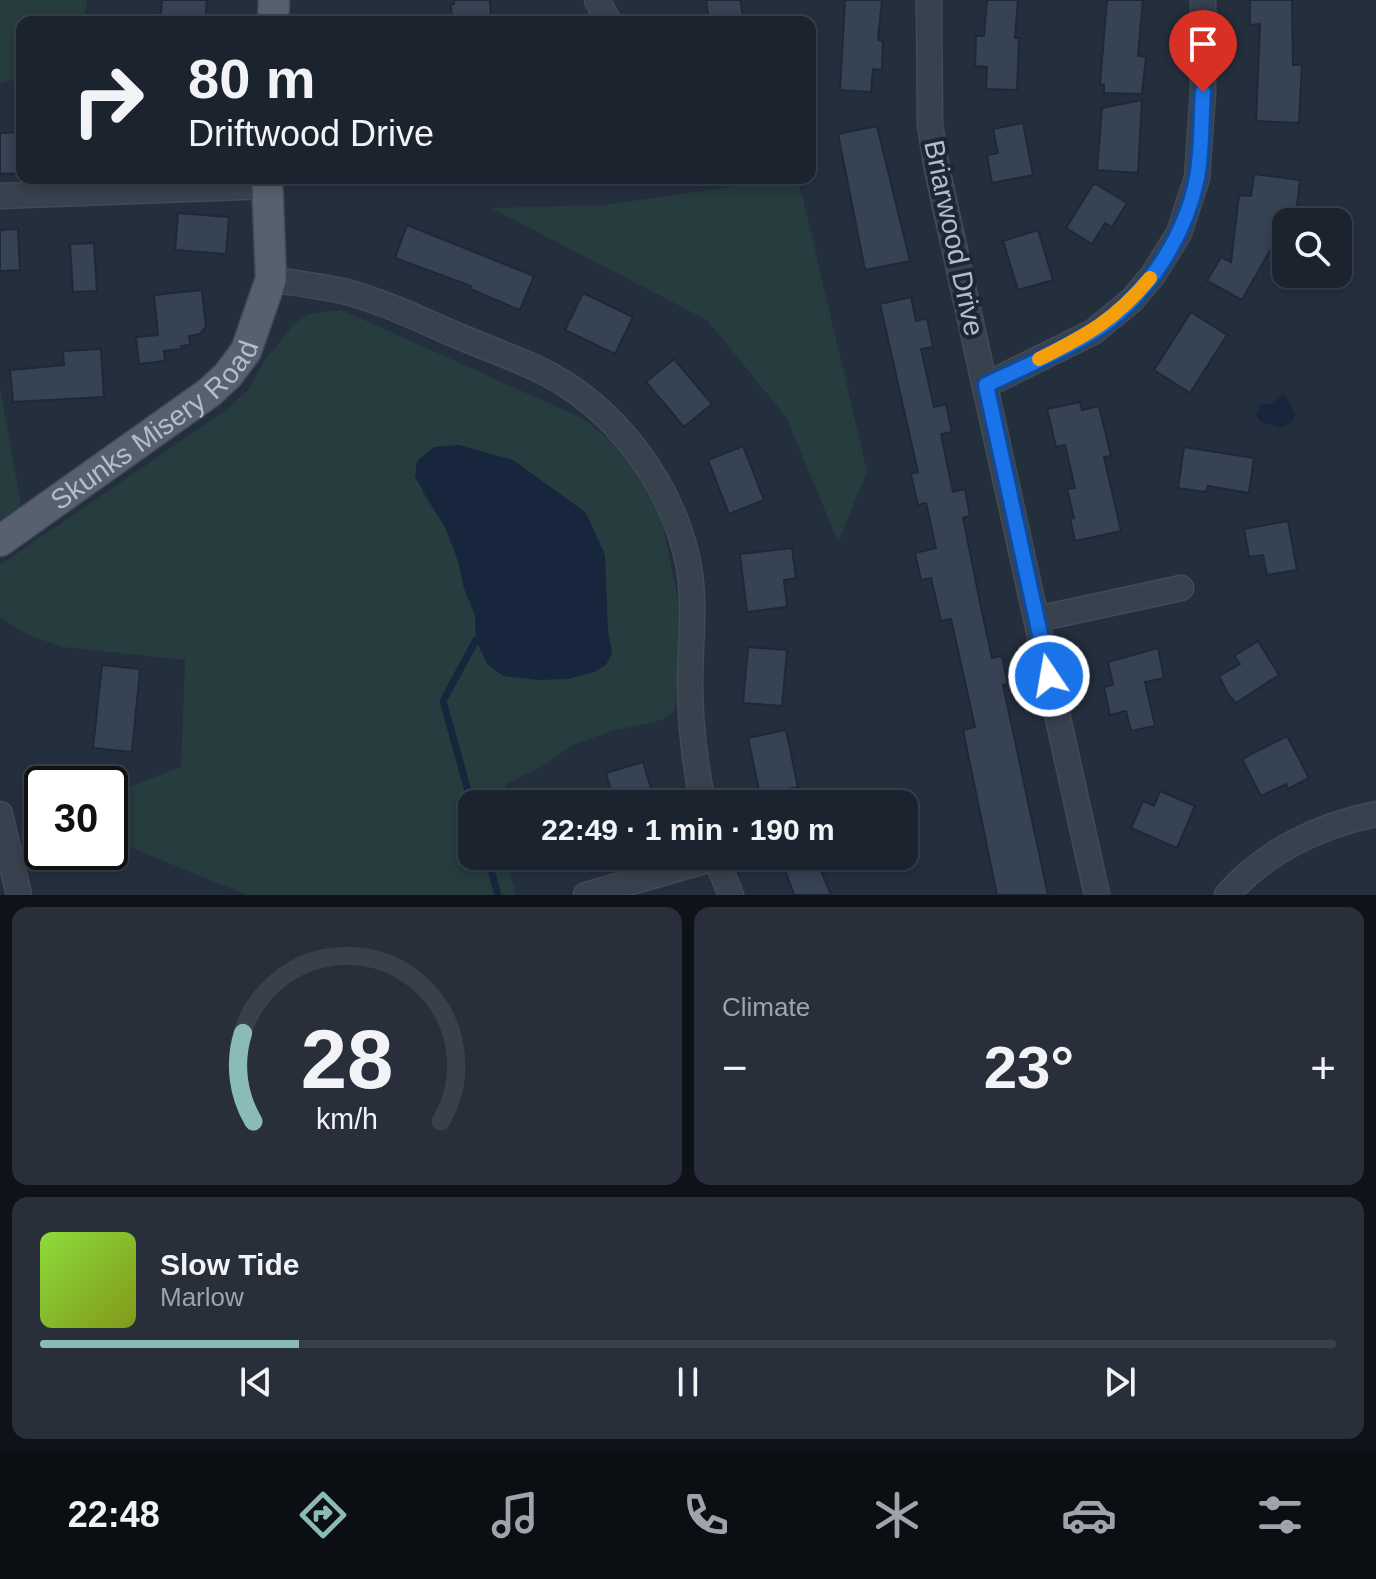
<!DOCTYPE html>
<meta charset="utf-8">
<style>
body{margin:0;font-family:Arial,sans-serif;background:#282f3a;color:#f1f3f6;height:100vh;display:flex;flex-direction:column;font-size:30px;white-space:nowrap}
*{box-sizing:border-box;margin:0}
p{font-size:26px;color:#a0a4aa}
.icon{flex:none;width:44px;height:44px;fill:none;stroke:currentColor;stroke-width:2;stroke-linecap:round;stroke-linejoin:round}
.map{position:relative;height:895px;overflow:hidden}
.side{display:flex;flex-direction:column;gap:12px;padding:12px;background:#0f1319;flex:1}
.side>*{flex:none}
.top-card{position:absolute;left:16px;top:16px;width:800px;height:168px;border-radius:16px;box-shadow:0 4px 12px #0003,0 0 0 2px #39404a;background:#1b232e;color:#f1f3f6;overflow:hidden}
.tools{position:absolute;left:1272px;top:208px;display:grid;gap:16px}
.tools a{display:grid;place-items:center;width:80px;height:80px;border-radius:16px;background:#1b232e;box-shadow:0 4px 12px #0003,0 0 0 2px #39404a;font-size:40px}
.speed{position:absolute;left:24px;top:766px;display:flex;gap:16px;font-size:40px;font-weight:700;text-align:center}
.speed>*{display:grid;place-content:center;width:104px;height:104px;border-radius:50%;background:#1b232e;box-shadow:0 4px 12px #0003,0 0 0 2px #39404a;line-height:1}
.speed .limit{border:4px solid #111;border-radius:12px;background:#fff;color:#111}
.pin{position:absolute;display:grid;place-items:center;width:68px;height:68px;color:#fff;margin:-82px -34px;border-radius:50% 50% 50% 0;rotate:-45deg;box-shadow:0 0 8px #0007}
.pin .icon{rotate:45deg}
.me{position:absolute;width:88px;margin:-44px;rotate:348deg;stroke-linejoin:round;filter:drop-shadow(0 0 6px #0008)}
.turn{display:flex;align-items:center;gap:28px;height:168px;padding:0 40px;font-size:36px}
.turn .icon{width:104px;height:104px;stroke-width:2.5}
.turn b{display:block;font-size:56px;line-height:68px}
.big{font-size:60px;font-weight:600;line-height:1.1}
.side .card{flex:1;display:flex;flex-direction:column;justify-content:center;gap:12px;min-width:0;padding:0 28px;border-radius:16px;background:#282f3a}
.side .dial{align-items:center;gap:0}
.dial svg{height:208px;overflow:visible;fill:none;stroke:#39404a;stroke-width:7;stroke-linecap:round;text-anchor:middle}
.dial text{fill:#f1f3f6;stroke:none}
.song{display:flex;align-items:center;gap:24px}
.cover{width:96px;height:96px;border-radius:12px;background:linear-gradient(135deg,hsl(90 70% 55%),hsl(70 70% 35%))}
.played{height:8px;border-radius:4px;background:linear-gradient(90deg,#8bbbb9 20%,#39404a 20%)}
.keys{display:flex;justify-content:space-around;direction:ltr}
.heat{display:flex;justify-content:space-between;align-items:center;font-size:44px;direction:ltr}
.side .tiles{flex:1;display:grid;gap:12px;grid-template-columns:1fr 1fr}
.card:last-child{grid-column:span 2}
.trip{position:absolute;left:458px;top:790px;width:460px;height:80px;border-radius:16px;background:#1b232e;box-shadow:0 4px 12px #0003,0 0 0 2px #39404a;font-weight:600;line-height:80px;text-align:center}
.dock{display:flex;height:128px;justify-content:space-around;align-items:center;background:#0b0e12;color:#a0a4aa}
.dock .icon{width:56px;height:56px}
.dock .active{color:#8bbbb9}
.dock b{font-size:36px;color:#f1f3f6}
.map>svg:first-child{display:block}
.green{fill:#263c3f;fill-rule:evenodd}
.water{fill:#17263c}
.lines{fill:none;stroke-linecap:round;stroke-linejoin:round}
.stream{stroke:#17263c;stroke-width:7}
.building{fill:#364354;stroke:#1f2835;stroke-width:2}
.minor-casing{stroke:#414a57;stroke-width:27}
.major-casing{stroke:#414a57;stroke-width:33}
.minor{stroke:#38414e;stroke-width:24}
.major{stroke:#56606e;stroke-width:30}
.route-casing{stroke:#114b97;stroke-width:20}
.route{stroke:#1a73e8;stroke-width:14}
.slow{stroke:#f59e0b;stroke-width:14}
.labels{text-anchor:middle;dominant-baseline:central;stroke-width:8;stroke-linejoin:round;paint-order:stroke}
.street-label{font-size:28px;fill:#b4bcc9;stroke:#1d2633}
</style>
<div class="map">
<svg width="1376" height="895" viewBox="0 0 1376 895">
<rect width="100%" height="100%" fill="#242f3e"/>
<path class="green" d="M0 0H87L84 22H22V78L0 83Z
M741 178H795L802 195 867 471 838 542 787 418 707 320 491 208 604 205 730 187Z
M342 310 584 419 625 454 661 518 679 603 675 710 662 720 612 731 572 745 541 767 506 784 498 804H472V856H506L516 895H247L110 839V794L181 767 185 660 63 647 28 635 0 617V565L226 410 248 390 265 360 294 324 309 314ZM513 460 586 513 612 653 504 676 488 665 476 640 475 615 464 588 459 561 445 527 422 492Z
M0 387 21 506 0 520Z"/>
<path class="water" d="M1285 395 1295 413 1293 422 1280 428 1260 421 1256 414 1260 405 1272 403 1280 396Z
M459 445 513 460 586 513 605 555 608 631 612 653 606 665 594 672 568 679 537 680 504 676 488 665 476 640 475 615 464 588 458 561 445 527 415 477 417 461 434 447Z"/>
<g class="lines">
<path class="stream" d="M472 805 443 701 476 640
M487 856 498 895"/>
</g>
<path class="building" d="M162 0H207L205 22H160Z
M454 0H490L491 22H452L451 4H454Z
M706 0H740L744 20 709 22Z
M845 0H882L878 40 883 41 882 70 873 69 871 92 840 90Z
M987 0H1018L1015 38H1019L1017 90 986 89 987 67 975 66 976 36H984Z
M1107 0H1143L1138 56 1146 57 1142 94 1104 93V85L1100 84Z
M1250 0H1292L1293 65H1302L1299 123 1256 121 1260 24 1250 25Z
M1142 100 1138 173 1097 170 1102 108Z
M1023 123 1033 175 992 183 987 155 998 153 993 129Z
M877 126 910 261 865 270 838 134Z
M22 132V173L0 174V133Z
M1254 174 1300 180 1295 222H1286L1242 300 1207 281 1221 257 1231 262 1239 195 1251 196Z
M1094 183 1127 203 1112 227 1105 223 1092 244 1066 228Z
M178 213 229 217 226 254 175 250Z
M407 225 534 276 520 310 470 289 471 286 395 258Z
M18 229 20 270 0 271V230Z
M1038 230 1053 280 1018 290 1003 241Z
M94 243 97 291 73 292 70 244Z
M202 290 206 327 200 334 189 336 190 345 181 346 182 349 164 351 165 361 139 364 136 337 158 335 154 295Z
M583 293 633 317 615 354 565 330Z
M911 297 916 321 927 318 933 347 921 349 934 407 946 404 952 432 941 434 953 492 965 489 970 516 963 518 982 612 992 658 1002 656 1008 684 1003 685 1048 895H997L963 730 975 727 951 619 941 621 931 578 921 580 915 553 936 548 926 503 918 505 911 474 918 472 880 304Z
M1191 312 1227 335 1190 393 1154 370Z
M101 349 104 397 13 402 10 370 64 365 63 351Z
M674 359 712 404 684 427 646 382Z
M1080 402 1082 410 1099 406 1111 456 1104 457 1121 531 1075 541 1070 519 1074 518 1067 489 1075 488 1065 445 1056 447 1047 409Z
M743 446 764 500 729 514 708 460Z
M1184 447 1254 458 1249 493 1208 486 1206 492 1178 488Z
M1288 521 1297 570 1267 575 1263 555 1249 557 1244 529Z
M792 548 796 578 784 580 787 607 747 612 740 554Z
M1258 641 1279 675 1236 703 1228 694 1219 676 1240 664 1234 656Z
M748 647 787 650 782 706 743 703Z
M1158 648 1164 678 1145 682 1155 726 1131 731 1126 711 1110 715 1104 687 1113 685 1108 662Z
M102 665 140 669 132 752 93 748Z
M786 730 798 787 760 795 748 738Z
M1287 736 1309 778 1288 789 1286 784 1261 796 1242 759Z
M643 762 656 804H615L606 773Z
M1160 791 1195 806 1177 848 1131 828 1143 801 1154 806Z
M780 856H815L831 895H794Z"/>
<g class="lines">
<g class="minor-casing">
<path id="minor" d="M597 0 609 22
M929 0 930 125 937 169 1097 895
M0 196 267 186
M271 279C295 283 319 286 343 291 382 301 419 319 456 335 484 347 513 357 540 370 614 406 671 482 688 562 696 602 690 643 690 683 690 725 695 764 703 804
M986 385 1093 332 1132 300 1153 275 1179 233 1197 178 1203 92V0
M1037 619 1181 588
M0 814 19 895
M715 856 731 895
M586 895 715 858
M1227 895C1265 851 1321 825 1376 814"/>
</g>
<g class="major-casing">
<g id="major">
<path d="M273 22 274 0"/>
<path id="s1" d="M0 541 210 392 228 375 246 351 271 279 267 178"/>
</g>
</g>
<use href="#minor" class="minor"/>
<use href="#major" class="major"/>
</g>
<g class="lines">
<g class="route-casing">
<path id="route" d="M1049 676 986 385C1021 368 1058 353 1091 333 1144 301 1185 238 1197 178 1202 151 1201 120 1203 92"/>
</g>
<use href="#route" class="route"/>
<path class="slow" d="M1039 359C1087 335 1115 320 1150 278"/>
</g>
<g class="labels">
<g class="street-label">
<text transform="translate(954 238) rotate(78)">Briarwood Drive</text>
<text stroke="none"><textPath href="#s1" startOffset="194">Skunks Misery Road</textPath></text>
</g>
</g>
</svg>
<div class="tools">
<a><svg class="icon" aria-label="search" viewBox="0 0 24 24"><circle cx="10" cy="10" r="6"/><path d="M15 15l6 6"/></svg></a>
</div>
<div class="speed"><div class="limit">30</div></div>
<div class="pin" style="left:1203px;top:92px;background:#d93025"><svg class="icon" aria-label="arrive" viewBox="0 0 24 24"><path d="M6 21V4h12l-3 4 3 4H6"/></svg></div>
<svg class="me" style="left:1049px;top:676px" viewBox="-20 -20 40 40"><circle r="17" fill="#1a73e8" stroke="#fff" stroke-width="3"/><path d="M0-11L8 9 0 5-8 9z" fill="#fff"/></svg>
<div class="trip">22:49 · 1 min · 190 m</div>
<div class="top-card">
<div class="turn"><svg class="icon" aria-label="right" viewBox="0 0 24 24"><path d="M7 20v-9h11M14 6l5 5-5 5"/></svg><div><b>80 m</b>Driftwood Drive</div></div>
</div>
</div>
<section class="side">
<div class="tiles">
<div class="card dial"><svg viewBox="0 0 100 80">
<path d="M14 69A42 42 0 1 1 86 69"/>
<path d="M14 69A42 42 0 0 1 10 35" stroke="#8bbbb9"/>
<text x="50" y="56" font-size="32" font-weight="700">28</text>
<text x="50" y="72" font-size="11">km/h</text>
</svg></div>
<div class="card"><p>Climate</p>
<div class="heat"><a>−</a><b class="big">23°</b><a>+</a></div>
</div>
<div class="card">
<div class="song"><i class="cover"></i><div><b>Slow Tide</b><p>Marlow</p></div></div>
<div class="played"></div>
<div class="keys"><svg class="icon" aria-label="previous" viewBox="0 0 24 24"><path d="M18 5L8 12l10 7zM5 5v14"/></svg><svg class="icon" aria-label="pause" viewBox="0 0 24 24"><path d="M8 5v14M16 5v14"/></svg><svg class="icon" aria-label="next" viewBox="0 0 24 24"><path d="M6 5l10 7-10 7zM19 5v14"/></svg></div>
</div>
</div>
</section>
<nav class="dock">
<b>22:48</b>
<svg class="icon active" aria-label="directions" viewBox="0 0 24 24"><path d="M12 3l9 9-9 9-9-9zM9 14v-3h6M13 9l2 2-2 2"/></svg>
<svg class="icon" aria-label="music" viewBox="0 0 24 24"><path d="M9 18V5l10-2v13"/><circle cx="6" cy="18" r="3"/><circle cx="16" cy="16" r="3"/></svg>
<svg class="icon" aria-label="phone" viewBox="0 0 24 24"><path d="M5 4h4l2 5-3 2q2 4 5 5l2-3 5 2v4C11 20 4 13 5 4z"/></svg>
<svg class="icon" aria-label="climate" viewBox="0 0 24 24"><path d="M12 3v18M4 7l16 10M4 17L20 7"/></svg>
<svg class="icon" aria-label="car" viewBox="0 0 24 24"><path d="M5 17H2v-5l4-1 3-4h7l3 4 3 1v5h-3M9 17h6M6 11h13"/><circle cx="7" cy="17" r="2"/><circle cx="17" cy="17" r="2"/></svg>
<svg class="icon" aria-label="filters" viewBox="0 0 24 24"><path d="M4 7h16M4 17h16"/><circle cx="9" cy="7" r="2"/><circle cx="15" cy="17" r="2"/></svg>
</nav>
